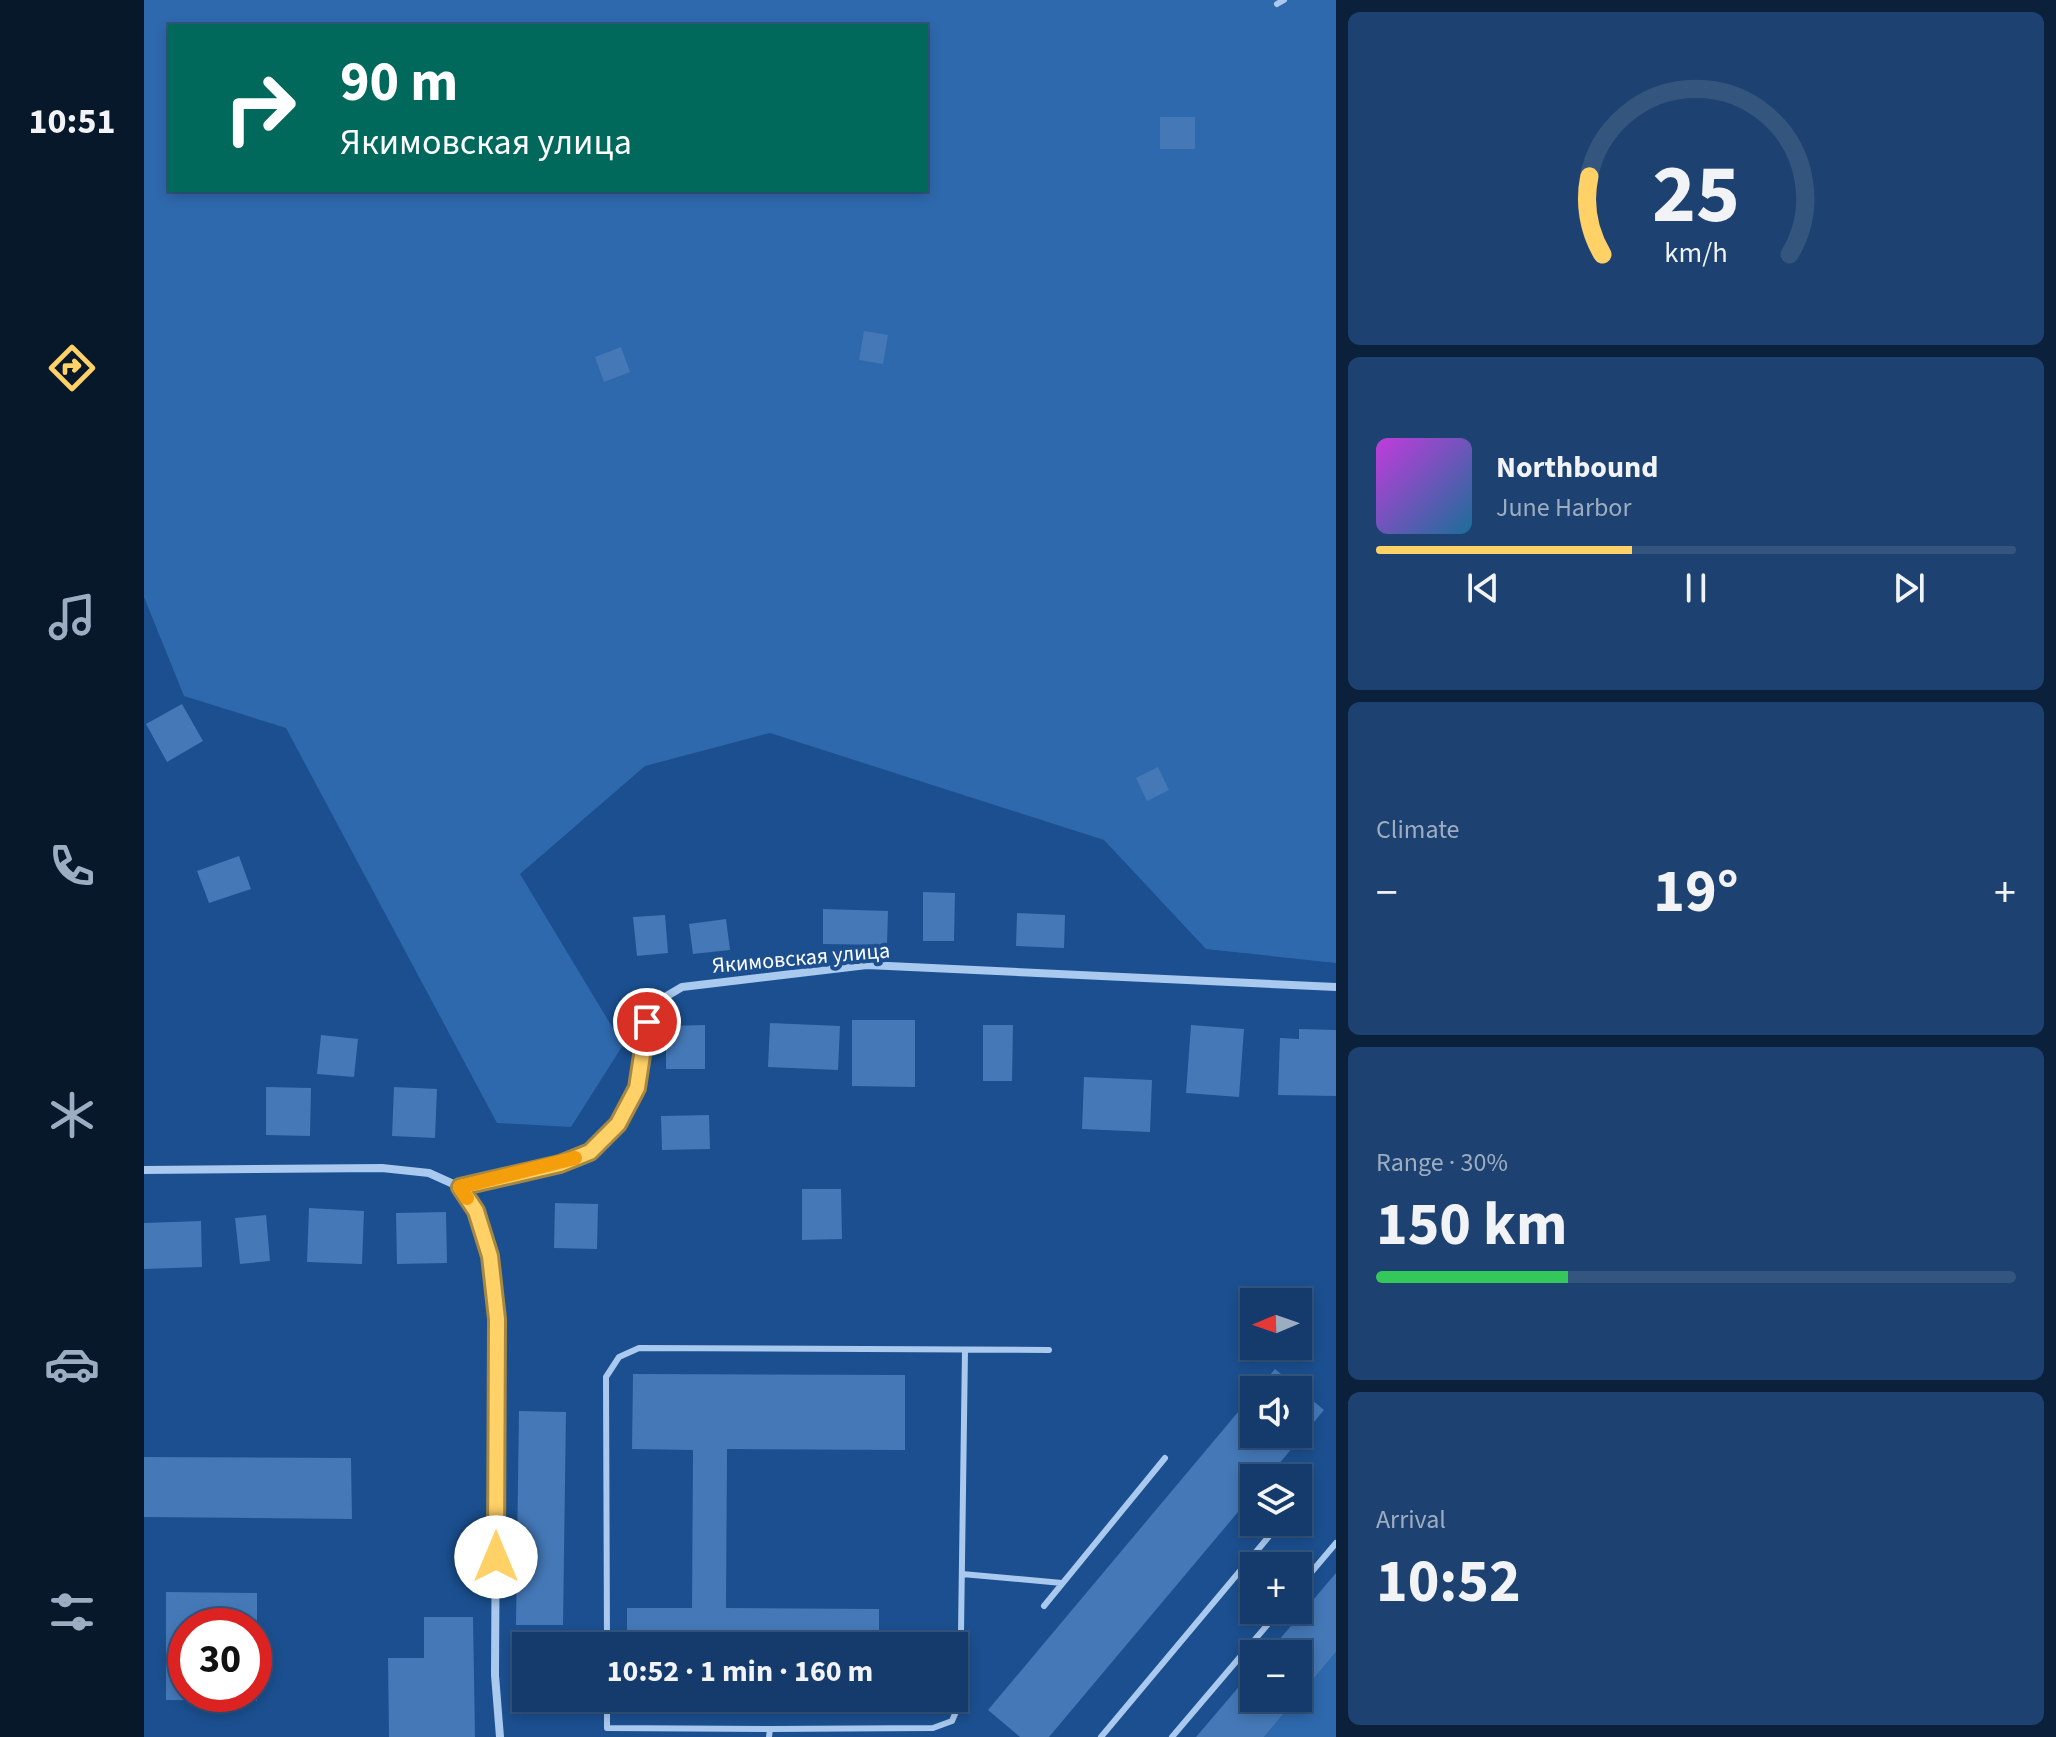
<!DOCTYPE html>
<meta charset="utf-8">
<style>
body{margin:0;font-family:"Source Sans 3",sans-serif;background:#1d4271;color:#f1f3f6;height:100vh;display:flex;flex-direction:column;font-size:30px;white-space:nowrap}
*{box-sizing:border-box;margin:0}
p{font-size:26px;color:#9dadc1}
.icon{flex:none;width:44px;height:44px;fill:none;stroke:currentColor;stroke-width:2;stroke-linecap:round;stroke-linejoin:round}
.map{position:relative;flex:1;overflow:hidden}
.panel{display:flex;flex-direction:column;gap:12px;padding:12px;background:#0b203b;width:720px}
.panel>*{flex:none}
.guide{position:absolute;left:24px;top:24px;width:760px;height:168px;border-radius:0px;box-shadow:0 4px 12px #0003,0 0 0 2px #33557e;background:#00695c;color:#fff;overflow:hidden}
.needle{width:52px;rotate:268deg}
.controls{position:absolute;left:1096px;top:1288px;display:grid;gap:16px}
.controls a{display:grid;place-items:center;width:72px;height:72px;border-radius:0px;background:#143b6b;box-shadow:0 4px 12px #0003,0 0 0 2px #33557e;font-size:40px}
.speed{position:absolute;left:24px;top:1608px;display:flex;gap:16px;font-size:40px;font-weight:700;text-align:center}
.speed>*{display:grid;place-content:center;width:104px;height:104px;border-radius:50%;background:#143b6b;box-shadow:0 4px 12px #0003,0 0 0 2px #33557e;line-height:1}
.speed .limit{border:12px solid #d22;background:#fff;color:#111}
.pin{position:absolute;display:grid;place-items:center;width:68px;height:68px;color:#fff;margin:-34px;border:4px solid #fff;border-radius:50%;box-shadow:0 2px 8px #0007}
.me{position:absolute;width:88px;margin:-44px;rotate:0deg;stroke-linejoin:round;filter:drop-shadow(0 0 6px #0008)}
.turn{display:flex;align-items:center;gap:28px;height:168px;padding:0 40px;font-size:36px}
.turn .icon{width:104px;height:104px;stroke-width:2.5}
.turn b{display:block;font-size:56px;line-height:68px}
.big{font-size:60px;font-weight:700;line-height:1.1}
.panel .card{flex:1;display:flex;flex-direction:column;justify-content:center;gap:12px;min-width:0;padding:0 28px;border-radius:12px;background:#1d4271}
.panel .dial{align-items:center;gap:0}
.dial svg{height:208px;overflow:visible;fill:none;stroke:#33557e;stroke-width:7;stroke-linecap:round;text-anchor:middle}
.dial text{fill:#f1f3f6;stroke:none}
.song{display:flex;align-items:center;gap:24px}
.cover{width:96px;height:96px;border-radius:12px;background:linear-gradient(135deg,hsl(290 70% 55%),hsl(200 70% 35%))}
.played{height:8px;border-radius:4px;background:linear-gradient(90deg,#ffd166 40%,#33557e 40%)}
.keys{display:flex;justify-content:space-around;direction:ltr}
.heat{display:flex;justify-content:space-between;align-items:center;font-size:44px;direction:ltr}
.charge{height:12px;border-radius:6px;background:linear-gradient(90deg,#34c759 30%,#33557e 0)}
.trip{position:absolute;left:368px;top:1632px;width:456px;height:80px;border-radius:0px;background:#143b6b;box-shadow:0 4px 12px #0003,0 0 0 2px #33557e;font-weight:700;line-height:80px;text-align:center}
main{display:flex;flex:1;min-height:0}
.tab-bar{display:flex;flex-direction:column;width:144px;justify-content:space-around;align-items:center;background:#08182b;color:#9dadc1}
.tab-bar .icon{width:56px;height:56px}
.tab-bar .selected{color:#ffd166}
.tab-bar b{font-size:36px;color:#f1f3f6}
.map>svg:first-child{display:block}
.green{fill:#2e69ad;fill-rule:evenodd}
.building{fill:#4478b7}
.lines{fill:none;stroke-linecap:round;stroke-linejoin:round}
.service{stroke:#a9c9ee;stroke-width:6}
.minor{stroke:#a9c9ee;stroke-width:8}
.route-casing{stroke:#a68842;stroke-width:20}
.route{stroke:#ffd166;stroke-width:14}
.slow{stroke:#f59e0b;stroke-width:14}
.labels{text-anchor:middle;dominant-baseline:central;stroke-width:8;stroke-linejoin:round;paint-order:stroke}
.street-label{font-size:22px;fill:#fff;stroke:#1b4f8f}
</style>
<main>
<nav class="tab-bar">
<b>10:51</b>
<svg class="icon selected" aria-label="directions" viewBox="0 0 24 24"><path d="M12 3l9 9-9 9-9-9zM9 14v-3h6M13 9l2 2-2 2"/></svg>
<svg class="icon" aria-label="music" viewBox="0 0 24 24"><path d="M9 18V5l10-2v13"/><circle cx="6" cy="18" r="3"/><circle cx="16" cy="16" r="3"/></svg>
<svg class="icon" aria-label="phone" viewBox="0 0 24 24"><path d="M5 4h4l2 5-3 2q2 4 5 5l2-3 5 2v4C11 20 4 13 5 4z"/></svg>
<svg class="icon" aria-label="climate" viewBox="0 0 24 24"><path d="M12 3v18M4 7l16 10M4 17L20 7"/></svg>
<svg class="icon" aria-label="car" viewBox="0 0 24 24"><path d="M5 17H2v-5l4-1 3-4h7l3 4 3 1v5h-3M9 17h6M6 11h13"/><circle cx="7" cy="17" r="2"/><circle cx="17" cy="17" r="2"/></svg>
<svg class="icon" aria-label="filters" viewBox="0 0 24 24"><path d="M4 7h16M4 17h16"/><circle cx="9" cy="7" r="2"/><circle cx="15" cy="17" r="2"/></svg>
</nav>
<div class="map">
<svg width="1192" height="1737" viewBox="0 0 1192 1737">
<rect width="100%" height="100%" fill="#1b4f8f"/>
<path class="green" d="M0 0H1192V963L1062 949 960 840 626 733 501 766 376 874 479 1045 427 1127 353 1123 142 728 40 696 0 597ZM26 26H782V190H26Z
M1192 1652V1737H1120Z"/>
<path class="building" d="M1016 117H1051V149H1016Z
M720 331 744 335 739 364 715 360Z
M477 347 486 372 460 382 451 357Z
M38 704 59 741 23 762 2 724Z
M1014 767 1025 790 1003 801 992 778Z
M95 856 107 889 65 903 53 871Z
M779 892 811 893 810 941H779Z
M679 909 744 911 743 945 679 944Z
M873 913 921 915 920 948 872 946Z
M521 915 524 953 493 956 489 917Z
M582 919 586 950 549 954 545 924Z
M708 1020H771V1087L708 1086Z
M626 1023 696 1026 694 1070 624 1067Z
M561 1025V1069H522V1026Z
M839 1025H869L868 1081H839Z
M1047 1025 1100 1029 1095 1097 1042 1093Z
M1155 1029 1192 1030V1096L1134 1095 1136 1038 1155 1039Z
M177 1035 214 1039 210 1077 173 1074Z
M940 1077 1008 1080 1006 1132 938 1129Z
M122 1087 167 1088 166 1136 122 1135Z
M250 1087 293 1089 291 1138 248 1136Z
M565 1115 566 1149 518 1150 517 1116Z
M658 1189H697L698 1239 658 1240Z
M411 1203 454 1204 453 1249 410 1248Z
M165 1208 220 1211 218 1264 163 1262Z
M302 1212 303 1263 253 1264 252 1213Z
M122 1215 126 1261 96 1264 91 1218Z
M57 1221 58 1267 0 1269V1223Z
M1131 1369 1180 1410 1123 1478H1110V1493L905 1737H876L844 1710 1110 1393V1434H1154V1390H1113Z
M489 1374 761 1375V1450L583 1449 582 1608 735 1609V1646H483V1608H548L549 1450 488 1449Z
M375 1411 422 1412 419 1625H372Z
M0 1457 207 1458 208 1519 0 1517Z
M1192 1573V1652L1154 1697V1654H1123Z
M22 1592 113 1593V1665H110V1626H42V1694H113V1701L22 1700Z
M280 1617H329L331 1737H245L244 1658H280Z
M1110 1669V1698H1153L1120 1737H1052Z"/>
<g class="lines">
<path class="service" d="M1133 4 1140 0
M818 1574 918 1583
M1154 1588 1192 1543
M900 1606 1021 1458
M463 1646 462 1377 475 1357 495 1348 905 1350
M463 1698V1728L626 1729
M625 1737 626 1729 789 1728 808 1721 816 1702 821 1350
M957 1737 1137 1522
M1028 1737 1136 1610"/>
<path class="minor" d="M0 1170 238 1168 285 1173 316 1187 416 1164 446 1152 474 1124 493 1088 503 1022 516 1000 538 987 723 965 1192 987
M316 1187 332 1211 346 1256 353 1319 351 1675 356 1737"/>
</g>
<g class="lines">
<g class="route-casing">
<path id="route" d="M352 1557 353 1319 346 1256 332 1211 316 1187 416 1164 446 1152 474 1124 493 1088 503 1022"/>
</g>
<use href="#route" class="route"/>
<path class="slow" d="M323 1198 316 1187 431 1158"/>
</g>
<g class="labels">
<g class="street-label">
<text transform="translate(657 958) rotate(-5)">Якимовская улица</text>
</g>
</g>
</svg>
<div class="controls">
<a><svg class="needle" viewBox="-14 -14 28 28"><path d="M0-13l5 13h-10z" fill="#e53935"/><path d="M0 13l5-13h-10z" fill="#9dadc1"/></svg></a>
<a><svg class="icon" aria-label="sound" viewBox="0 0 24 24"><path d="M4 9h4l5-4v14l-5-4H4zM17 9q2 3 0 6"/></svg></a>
<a><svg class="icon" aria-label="layers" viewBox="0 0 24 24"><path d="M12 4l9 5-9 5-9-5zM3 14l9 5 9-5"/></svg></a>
<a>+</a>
<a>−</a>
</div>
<div class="speed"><div class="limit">30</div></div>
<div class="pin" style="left:503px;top:1022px;background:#d93025"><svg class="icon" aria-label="arrive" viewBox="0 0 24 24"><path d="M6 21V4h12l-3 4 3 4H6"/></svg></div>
<svg class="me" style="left:352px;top:1557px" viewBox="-20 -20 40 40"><circle r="19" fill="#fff"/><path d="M0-13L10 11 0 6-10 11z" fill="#ffd166"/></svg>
<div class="trip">10:52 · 1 min · 160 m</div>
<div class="guide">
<div class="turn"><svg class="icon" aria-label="right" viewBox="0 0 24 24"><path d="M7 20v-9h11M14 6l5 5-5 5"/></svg><div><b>90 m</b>Якимовская улица</div></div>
</div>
</div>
<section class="panel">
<div class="card dial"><svg viewBox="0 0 100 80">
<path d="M14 69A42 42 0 1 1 86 69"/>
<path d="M14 69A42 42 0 0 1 9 39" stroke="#ffd166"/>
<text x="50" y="56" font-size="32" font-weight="700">25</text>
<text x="50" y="72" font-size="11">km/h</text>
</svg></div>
<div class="card">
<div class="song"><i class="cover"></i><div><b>Northbound</b><p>June Harbor</p></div></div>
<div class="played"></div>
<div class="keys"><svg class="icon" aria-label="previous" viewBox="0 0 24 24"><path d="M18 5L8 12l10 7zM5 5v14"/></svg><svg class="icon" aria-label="pause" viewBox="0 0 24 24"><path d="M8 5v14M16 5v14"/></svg><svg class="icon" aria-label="next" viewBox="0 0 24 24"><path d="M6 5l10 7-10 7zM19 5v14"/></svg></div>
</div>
<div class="card"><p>Climate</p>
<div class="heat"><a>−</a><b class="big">19°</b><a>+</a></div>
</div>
<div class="card"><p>Range · 30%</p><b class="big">150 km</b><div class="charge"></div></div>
<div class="card"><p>Arrival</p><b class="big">10:52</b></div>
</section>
</main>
